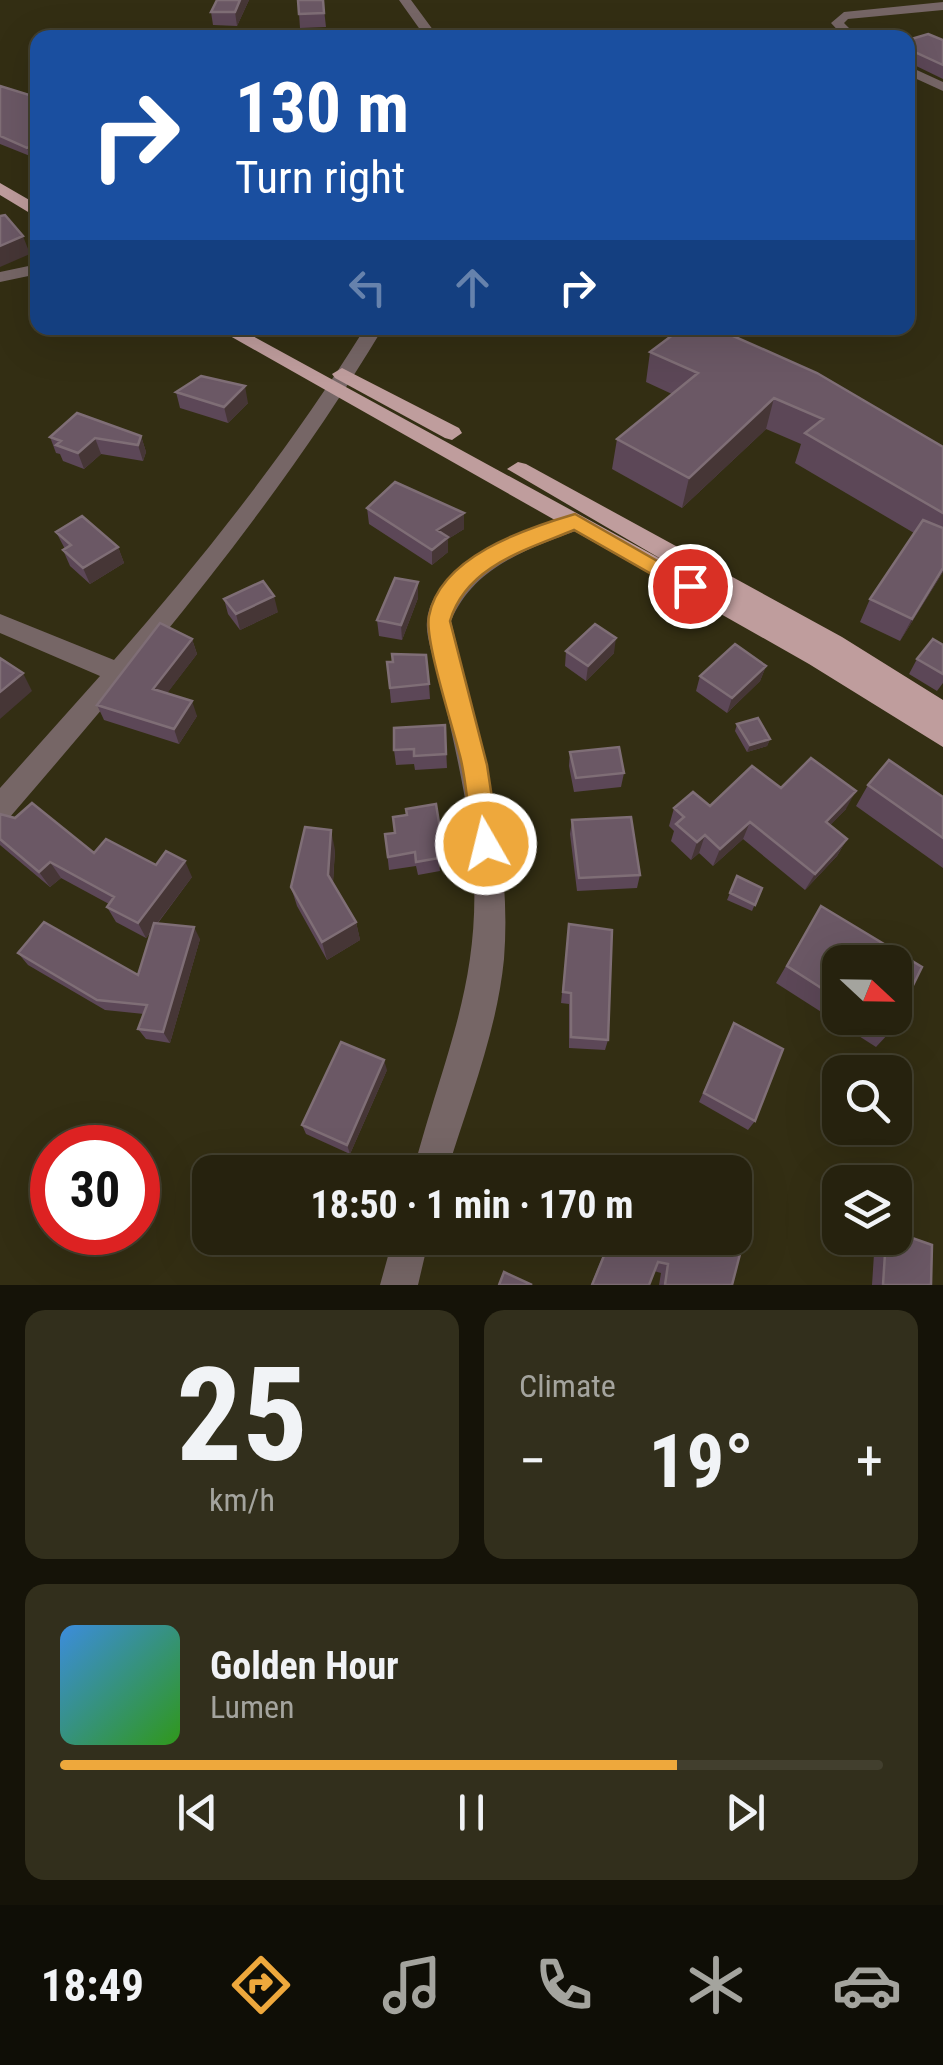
<!DOCTYPE html>
<meta charset="utf-8">
<style>
body{margin:0;font-family:"Roboto Condensed",sans-serif;background:#322f1c;color:#f1f3f6;height:100vh;display:flex;flex-direction:column;font-size:38px;white-space:nowrap}
*{box-sizing:border-box;margin:0}
p{font-size:32px;color:#a4a49e}
.icon{flex:none;width:55px;height:55px;fill:none;stroke:currentColor;stroke-width:2;stroke-linecap:round;stroke-linejoin:round}
.map{position:relative;height:1285px;overflow:hidden}
.sheet{display:flex;flex-direction:column;gap:25px;padding:25px;background:#151308;flex:1}
.sheet>*{flex:none}
.banner{position:absolute;left:30px;top:30px;width:885px;height:305px;border-radius:20px;box-shadow:0 10px 40px #0002,0 0 0 2px #423f2e;background:#1a4fa0;color:#fff;overflow:hidden}
.needle{width:65px;rotate:112deg}
.tools{position:absolute;left:822px;top:945px;display:grid;gap:20px}
.tools a{display:grid;place-items:center;width:90px;height:90px;border-radius:20px;background:#26220e;box-shadow:0 10px 40px #0002,0 0 0 2px #423f2e;font-size:50px}
.speed{position:absolute;left:30px;top:1125px;display:flex;gap:20px;font-size:50px;font-weight:700;text-align:center}
.speed>*{display:grid;place-content:center;width:130px;height:130px;border-radius:50%;background:#26220e;box-shadow:0 10px 40px #0002,0 0 0 2px #423f2e;line-height:1}
.speed .limit{border:15px solid #d22;background:#fff;color:#111}
.pin{position:absolute;display:grid;place-items:center;width:85px;height:85px;color:#fff;margin:-42px;border:5px solid #fff;border-radius:50%;box-shadow:0 2px 10px #0007}
.me{position:absolute;width:110px;margin:-55px;rotate:352deg;stroke-linejoin:round;filter:drop-shadow(0 0 8px #0008)}
.turn{display:flex;align-items:center;gap:35px;height:210px;padding:0 40px;font-size:45px}
.turn .icon{width:130px;height:130px;stroke-width:2.5}
.turn b{display:block;font-size:70px;line-height:85px}
.lanes{display:flex;align-items:center;height:95px;padding:0 40px;background:#0003;justify-content:center;gap:50px;direction:ltr}
.lanes .off{opacity:.35}
.big{font-size:75px;font-weight:700;line-height:1.1}
.sheet .widget{flex:1;display:flex;flex-direction:column;justify-content:center;gap:15px;min-width:0;padding:0 35px;border-radius:20px;background:#322f1c}
.sheet .dial{align-items:center;gap:0}
.dial b{font-size:130px;line-height:1}
.song{display:flex;align-items:center;gap:30px}
.cover{width:120px;height:120px;border-radius:15px;background:linear-gradient(135deg,hsl(210 70% 55%),hsl(110 70% 35%))}
.played{height:10px;border-radius:5px;background:linear-gradient(90deg,#eea83c 75%,#423f2e 75%)}
.keys{display:flex;justify-content:space-around;direction:ltr}
.heat{display:flex;justify-content:space-between;align-items:center;font-size:55px;direction:ltr}
.sheet .tiles{flex:1;display:grid;gap:25px;grid-template-columns:1fr 1fr}
.widget:last-child{grid-column:span 2}
.trip{position:absolute;left:192px;top:1155px;width:560px;height:100px;border-radius:20px;background:#26220e;box-shadow:0 10px 40px #0002,0 0 0 2px #423f2e;font-weight:700;line-height:100px;text-align:center}
.tab-bar{display:flex;height:160px;justify-content:space-around;align-items:center;background:#0f0e06;color:#a4a49e}
.tab-bar .icon{width:70px;height:70px}
.tab-bar .on{color:#eea83c}
.tab-bar b{font-size:45px;color:#f1f3f6}
.map>svg:first-child{display:block}
.lines{fill:none;stroke-linecap:round;stroke-linejoin:round}
.minor{fill:#766666;fill-rule:evenodd}
.major{fill:#bf9d9d;fill-rule:evenodd}
.wall{fill:#5c4757;fill-rule:evenodd}
.shaded-wall{fill:#463636}
.building{fill:#6b5865;stroke:#7f6e76;stroke-width:2.5}
.route{fill:#eea83c;stroke:#9b6d27;stroke-width:2.5}
</style>
<div class="map">
<svg width="943" height="1285" viewBox="0 0 943 1285">
<rect width="100%" height="100%" fill="#332e13"/>
<g class="lines">
<path class="minor" d="M399 0H411L439 38H426Z
M943 2V10L848 19 844 23 859 38H845L831 23 844 12Z
M908 66 943 82V91L908 75Z
M38 264V274L0 282V272Z
M365 328H383C277 505 145 660 10 817L0 820V788L100 676 0 633V614L114 660C206 555 291 447 365 328Z
M575 514 586 522 583 528C531 548 474 565 451 621 477 732 513 844 504 959 497 1032 468 1103 447 1172H413C447 1043 488 971 470 830 463 780 451 730 440 681 436 664 425 638 427 621 432 563 528 528 575 514Z
M393 1238H429L418 1285H380Z"/>
<path class="major" d="M0 183 38 205V218L0 195Z
M216 328H238L668 563 507 469 518 462 526 464 842 637 943 700V747L809 664Z
M342 368 459 428 462 433 452 440 445 438 335 378 332 374Z"/>
</g>
<path class="wall" d="M217 0H249L237 26 213 25 211 12Z
M298 0H323L326 27 300 28Z
M908 40H943V79L908 62Z
M0 86 29 95 38 92V153L30 156 0 144Z
M650 352 943 447V572L900 641 860 622 870 599 914 533 795 463 801 444 766 429 682 508 612 469 617 439 672 394 646 382Z
M176 392 248 403 228 423 180 408Z
M141 436 146 452 143 461 101 454 84 469 63 461 60 454 56 453 50 437Z
M367 508 464 513V529L448 539V552L432 565 369 524Z
M56 532 118 547 124 563 90 584 70 566 63 550 65 549Z
M418 582V598L402 640 379 636 377 620Z
M224 599 278 612 240 630 228 614Z
M192 639 197 654 167 693 197 716 179 744 104 720 97 705Z
M943 645V683L937 691 909 674 917 659Z
M566 651 614 653 586 681 565 666Z
M387 662 429 684 430 699 391 703Z
M766 666 760 681 727 713 696 691 700 676Z
M737 724 770 739 767 746 747 752 735 731Z
M445 725 447 768 415 770 414 764 396 765 394 750Z
M570 752 624 773 621 787 574 792 569 766Z
M868 785 943 797V868L856 806Z
M710 806 846 809 830 825 847 839 837 856 805 890 743 839 713 866 699 853 691 860 671 841 674 831 669 826 674 808Z
M0 814 94 853 156 865 192 877 158 923 200 939 170 1043 146 1039 138 1029 144 1014 105 1010 28 965 18 953 138 975 152 931 146 938 116 922 107 907 109 904 61 878 50 887 0 845Z
M572 820 640 875 637 888 577 891 570 834Z
M385 834 443 848V861L439 862 440 871 418 875 416 866 389 870Z
M335 850 333 883 356 922 360 940 327 960 297 906 291 887Z
M737 876 762 888 752 911 727 900Z
M821 906 922 967 890 1032 876 1047 776 983ZM840 962H895V1018H840Z
M569 924 608 1040 605 1050 569 1048V1004L561 1003Z
M734 1023 755 1121 748 1130 699 1102Z
M387 1070 350 1154 306 1134 302 1125Z
M599 1238 663 1244 665 1238H735L732 1285H659L661 1273 654 1271 649 1285H591L603 1255 594 1249Z
M875 1238H895L931 1285H872Z"/>
<path class="shaded-wall" d="M240 0H249L237 26 235 12Z
M38 143V153L30 156 27 148Z
M23 236 30 254 0 267V246Z
M245 386 248 403 228 423 224 407Z
M774 398 766 429 682 508 689 478Z
M141 436 146 452 143 461 138 445Z
M95 438 101 454 84 469 78 453Z
M464 513V529L448 539V552L432 565V550L437 530Z
M118 547 124 563 90 584 83 568Z
M943 568V572L900 641 912 619Z
M418 582V598L402 640 401 625Z
M274 596 278 612 240 630 236 614Z
M616 638 614 653 586 681 588 666Z
M192 639 197 654 159 704 153 689Z
M766 666 760 681 727 713 732 698Z
M23 673 32 691 0 719V692Z
M192 701 197 716 179 744 174 729Z
M770 739 767 746 747 752 750 745Z
M856 791 846 809 816 840 826 822Z
M750 822 743 839 713 866 720 849Z
M331 830 335 850 332 894 328 875Z
M705 835 699 853 691 860 697 842Z
M847 839 837 856 805 890 815 874Z
M185 861 192 877 146 938 138 923Z
M50 862 61 878 50 887 39 872Z
M356 922 360 940 327 960 322 942Z
M194 927 200 939 170 1043 163 1032Z
M384 1060 387 1070 350 1154 347 1145Z"/>
<path class="building" d="M217 0H240L235 12H211Z
M298 0H323L324 13 299 14Z
M928 34 943 40V65L908 49V40Z
M0 86 29 95 38 92V143L27 148 0 136Z
M5 215 23 236 0 246V216Z
M682 328H715L817 373 943 447V513L805 433 823 419 774 398 689 478 617 439 698 373 650 352Z
M201 376 245 386 224 407 176 392Z
M77 413 141 436 138 445 95 438 78 453 56 445 61 441 50 437Z
M395 482 464 513 437 530 448 537 432 550 367 508Z
M82 516 118 547 83 568 63 550 71 545 56 532Z
M923 520 943 528V568L912 619 870 599Z
M395 578 418 582 401 625 377 620Z
M263 581 274 596 236 614 224 599Z
M160 623 192 639 153 689 192 701 174 729 97 705Z
M595 624 616 638 588 666 566 651Z
M933 639 943 645V674L917 659Z
M735 644 766 666 732 698 700 676Z
M392 654 426 655 429 684 390 688 387 662H393Z
M0 658 23 673 0 692Z
M758 718 770 739 750 745 737 724Z
M445 725 446 754 414 756V749L394 750V728Z
M619 747 624 773 576 778 570 752Z
M811 758 856 791 826 822 847 839 815 874 750 822 720 849 705 835 697 842 676 824 684 817 674 808 693 792 710 806 752 766 781 788Z
M889 760 943 797V838L868 785Z
M32 803 94 853 106 839 156 865 166 851 185 861 138 923 107 907 114 897 50 862 39 872 0 839V814L15 818Z
M436 804 443 848 437 849 439 858 416 862 415 852 388 857 385 834 395 833 393 817 407 815 406 809Z
M631 817 640 875 579 878 572 820Z
M305 827 331 830 328 875 356 922 322 942 291 887Z
M737 876 762 888 755 905 730 893Z
M821 906 922 967 890 1032 868 1018H895V962H840V1000L787 966Z
M44 922 138 975 154 923 194 927 163 1032 138 1029 147 1005 97 1000 18 953Z
M569 924 612 930 608 1040 571 1037V993L563 992Z
M734 1023 783 1049 755 1121 704 1093Z
M341 1042 384 1060 347 1145 302 1125Z
M735 1221 747 1227 732 1285H665L668 1264 658 1262 649 1285H592L608 1246 598 1239 599 1238H653L667 1247 670 1238H735Z
M895 1232 932 1245 931 1285H883L886 1238H895Z
M504 1272 532 1285H499Z"/>
<path class="route" d="M575 514 701 586 690 594 683 592 574 530C526 550 466 566 450 621L487 765 499 844 495 853 486 856 476 853 472 844C469 816 467 787 461 760 454 730 424 640 429 616 440 557 524 529 575 514Z"/>
</svg>
<div class="tools">
<a><svg class="needle" viewBox="-14 -14 28 28"><path d="M0-13l5 13h-10z" fill="#e53935"/><path d="M0 13l5-13h-10z" fill="#a4a49e"/></svg></a>
<a><svg class="icon" aria-label="search" viewBox="0 0 24 24"><circle cx="10" cy="10" r="6"/><path d="M15 15l6 6"/></svg></a>
<a><svg class="icon" aria-label="layers" viewBox="0 0 24 24"><path d="M12 4l9 5-9 5-9-5zM3 14l9 5 9-5"/></svg></a>
</div>
<div class="speed"><div class="limit">30</div></div>
<div class="pin" style="left:690px;top:586px;background:#d93025"><svg class="icon" aria-label="arrive" viewBox="0 0 24 24"><path d="M6 21V4h12l-3 4 3 4H6"/></svg></div>
<svg class="me" style="left:486px;top:844px" viewBox="-20 -20 40 40"><circle r="17" fill="#eea83c" stroke="#fff" stroke-width="3"/><path d="M0-11L8 9 0 5-8 9z" fill="#fff"/></svg>
<div class="trip">18:50 · 1 min · 170 m</div>
<div class="banner">
<div class="turn"><svg class="icon" aria-label="right" viewBox="0 0 24 24"><path d="M7 20v-9h11M14 6l5 5-5 5"/></svg><div><b>130 m</b>Turn right</div></div>
<div class="lanes"><svg class="icon off" aria-label="left" viewBox="0 0 24 24"><path d="M17 20v-9H6M10 6l-5 5 5 5"/></svg><svg class="icon off" aria-label="ahead" viewBox="0 0 24 24"><path d="M12 20V5M6 11l6-6 6 6"/></svg><svg class="icon" aria-label="right" viewBox="0 0 24 24"><path d="M7 20v-9h11M14 6l5 5-5 5"/></svg></div>
</div>
</div>
<section class="sheet">
<div class="tiles">
<div class="widget dial"><b>25</b><p>km/h</p></div>
<div class="widget"><p>Climate</p>
<div class="heat"><a>−</a><b class="big">19°</b><a>+</a></div>
</div>
<div class="widget">
<div class="song"><i class="cover"></i><div><b>Golden Hour</b><p>Lumen</p></div></div>
<div class="played"></div>
<div class="keys"><svg class="icon" aria-label="previous" viewBox="0 0 24 24"><path d="M18 5L8 12l10 7zM5 5v14"/></svg><svg class="icon" aria-label="pause" viewBox="0 0 24 24"><path d="M8 5v14M16 5v14"/></svg><svg class="icon" aria-label="next" viewBox="0 0 24 24"><path d="M6 5l10 7-10 7zM19 5v14"/></svg></div>
</div>
</div>
</section>
<nav class="tab-bar">
<b>18:49</b>
<svg class="icon on" aria-label="directions" viewBox="0 0 24 24"><path d="M12 3l9 9-9 9-9-9zM9 14v-3h6M13 9l2 2-2 2"/></svg>
<svg class="icon" aria-label="music" viewBox="0 0 24 24"><path d="M9 18V5l10-2v13"/><circle cx="6" cy="18" r="3"/><circle cx="16" cy="16" r="3"/></svg>
<svg class="icon" aria-label="phone" viewBox="0 0 24 24"><path d="M5 4h4l2 5-3 2q2 4 5 5l2-3 5 2v4C11 20 4 13 5 4z"/></svg>
<svg class="icon" aria-label="climate" viewBox="0 0 24 24"><path d="M12 3v18M4 7l16 10M4 17L20 7"/></svg>
<svg class="icon" aria-label="car" viewBox="0 0 24 24"><path d="M5 17H2v-5l4-1 3-4h7l3 4 3 1v5h-3M9 17h6M6 11h13"/><circle cx="7" cy="17" r="2"/><circle cx="17" cy="17" r="2"/></svg>
</nav>
